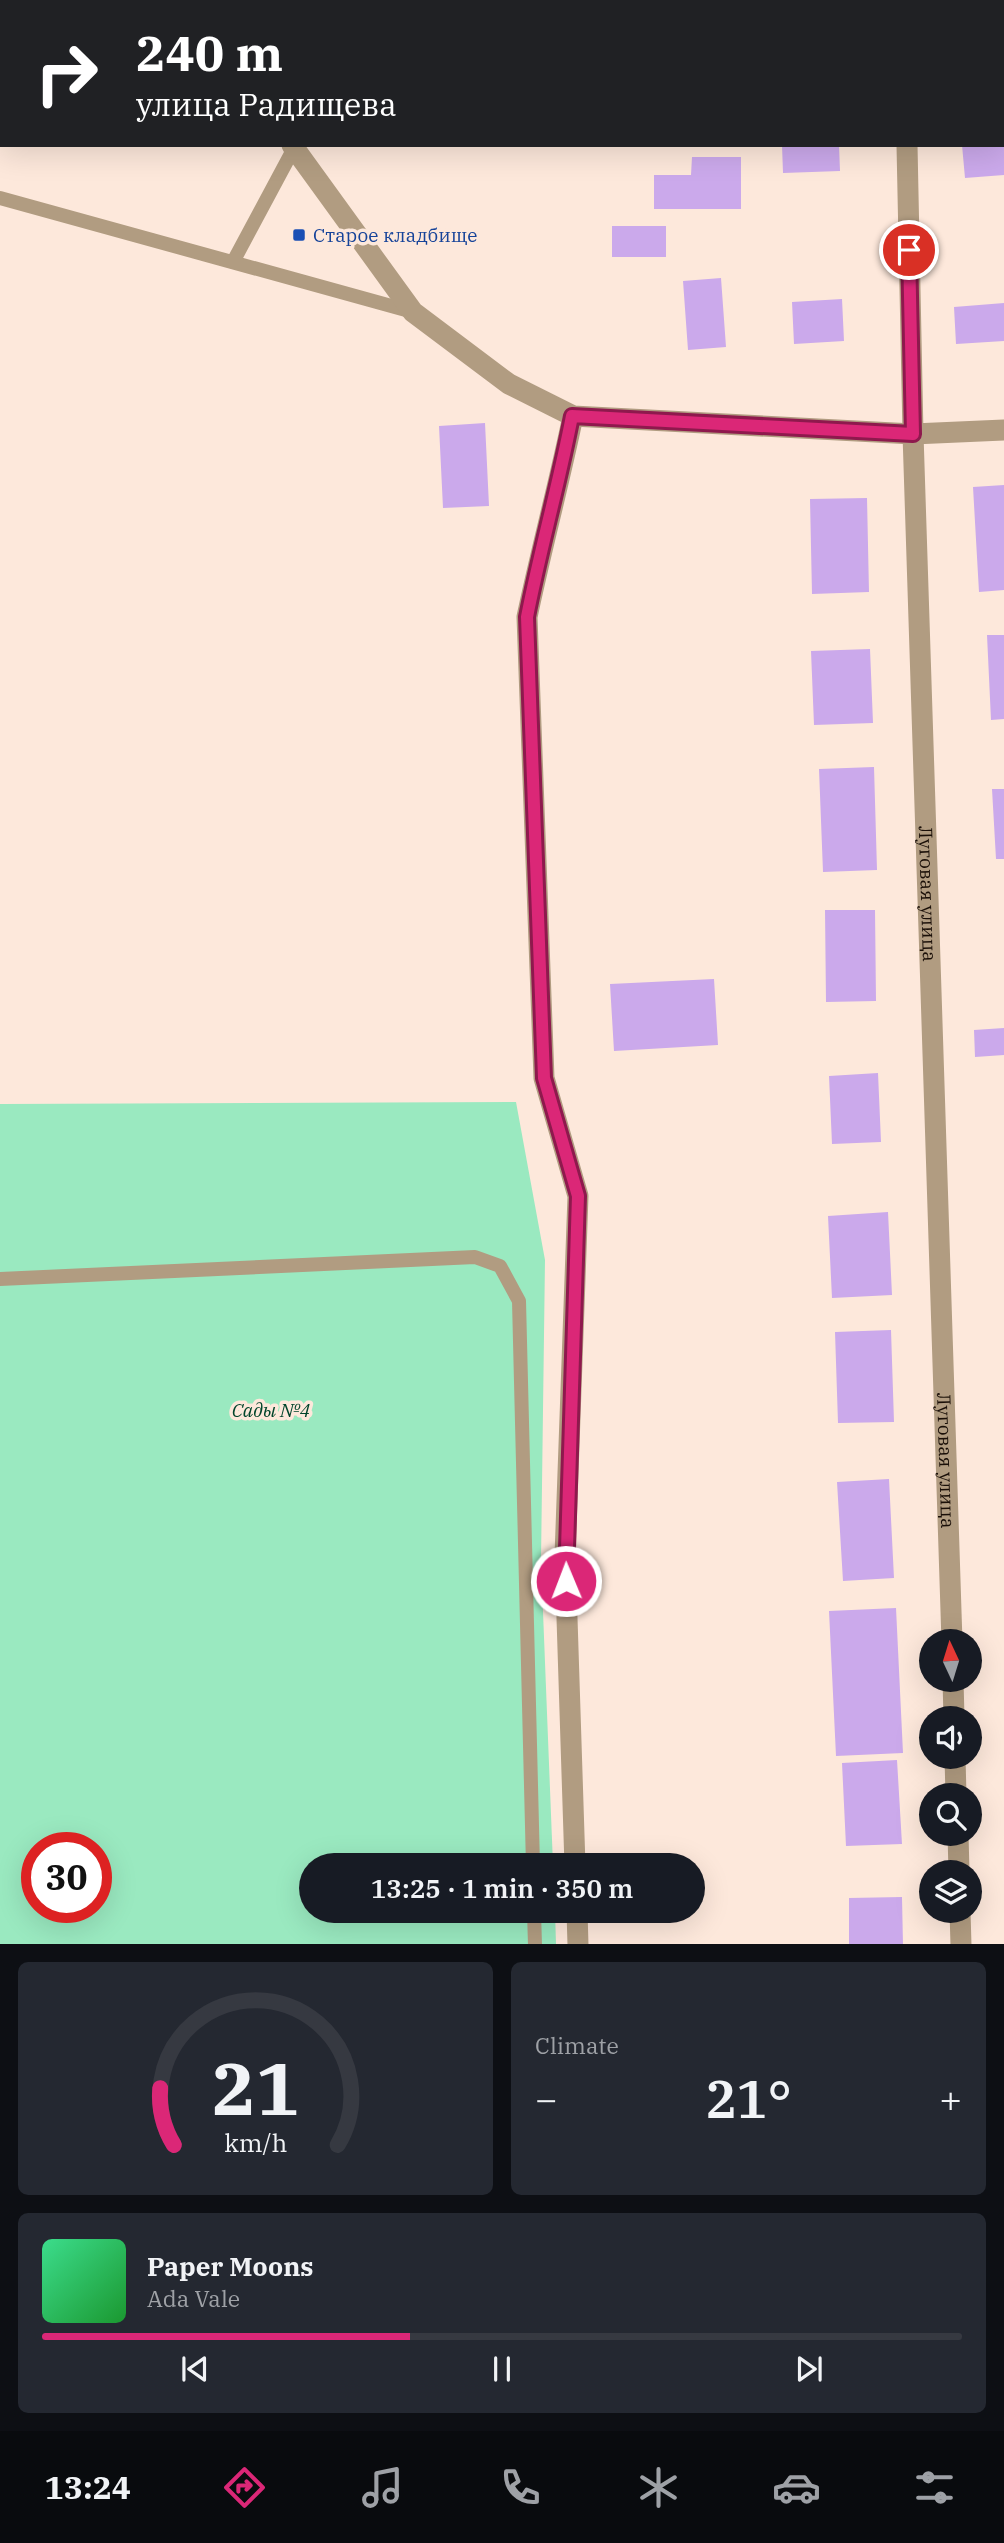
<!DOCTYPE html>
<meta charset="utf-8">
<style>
body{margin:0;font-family:"IBM Plex Serif",serif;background:#242831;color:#f1f3f6;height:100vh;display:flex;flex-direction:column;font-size:26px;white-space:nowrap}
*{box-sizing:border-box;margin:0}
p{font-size:23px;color:#9ea1a6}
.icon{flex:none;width:38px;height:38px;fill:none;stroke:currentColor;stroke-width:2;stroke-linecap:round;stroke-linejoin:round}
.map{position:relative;height:1944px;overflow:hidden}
.panel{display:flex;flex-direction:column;gap:18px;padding:18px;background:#0d0f14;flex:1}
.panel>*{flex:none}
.guide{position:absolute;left:0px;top:0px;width:1004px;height:147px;box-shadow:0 7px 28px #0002;background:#202124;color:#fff;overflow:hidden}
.needle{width:46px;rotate:356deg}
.tools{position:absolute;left:919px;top:1629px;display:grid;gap:14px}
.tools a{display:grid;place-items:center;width:63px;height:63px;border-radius:50%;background:#171b24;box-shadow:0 7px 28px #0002;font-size:35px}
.speed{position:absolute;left:21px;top:1832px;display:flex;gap:14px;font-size:35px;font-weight:700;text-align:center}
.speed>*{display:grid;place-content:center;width:91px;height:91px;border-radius:50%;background:#171b24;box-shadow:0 7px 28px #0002;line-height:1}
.speed .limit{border:10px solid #d22;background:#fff;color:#111}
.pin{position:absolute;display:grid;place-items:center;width:60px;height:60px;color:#fff;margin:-30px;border:4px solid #fff;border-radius:50%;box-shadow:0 2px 7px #0007}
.me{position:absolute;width:77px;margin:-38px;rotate:359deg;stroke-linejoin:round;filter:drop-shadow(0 0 5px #0008)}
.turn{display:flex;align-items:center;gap:24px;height:147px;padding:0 21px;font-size:32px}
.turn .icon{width:91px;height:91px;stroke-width:2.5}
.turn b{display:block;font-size:49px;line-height:60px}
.big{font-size:52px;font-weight:600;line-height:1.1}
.panel .widget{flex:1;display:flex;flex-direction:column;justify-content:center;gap:10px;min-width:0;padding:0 24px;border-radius:10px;background:#242831}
.panel .dial{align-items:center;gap:0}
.dial svg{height:182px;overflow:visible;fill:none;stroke:#363941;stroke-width:7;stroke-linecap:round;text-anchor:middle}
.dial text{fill:#f1f3f6;stroke:none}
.song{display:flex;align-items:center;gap:21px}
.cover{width:84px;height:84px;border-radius:10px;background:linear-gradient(135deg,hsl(150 70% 55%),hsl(130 70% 35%))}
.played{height:7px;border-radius:4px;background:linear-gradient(90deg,#db2777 40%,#363941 40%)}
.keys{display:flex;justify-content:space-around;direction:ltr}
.heat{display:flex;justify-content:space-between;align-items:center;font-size:38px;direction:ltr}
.panel .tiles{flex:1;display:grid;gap:18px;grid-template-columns:1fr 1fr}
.widget:last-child{grid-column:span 2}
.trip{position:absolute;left:299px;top:1853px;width:406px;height:70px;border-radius:35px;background:#171b24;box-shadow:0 7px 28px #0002;font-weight:600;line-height:70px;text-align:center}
.tabs{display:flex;height:112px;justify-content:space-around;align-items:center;background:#090b0e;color:#9ea1a6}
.tabs .icon{width:49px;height:49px}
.tabs .on{color:#db2777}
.tabs b{font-size:32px;color:#f1f3f6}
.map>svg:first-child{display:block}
.green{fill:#9ae9c0;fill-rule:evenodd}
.building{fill:#cba9eb}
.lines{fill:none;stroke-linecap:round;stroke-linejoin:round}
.lane{stroke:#b19c81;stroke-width:14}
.street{stroke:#b19c81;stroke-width:21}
.route-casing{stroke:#8e194d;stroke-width:18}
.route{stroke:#db2777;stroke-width:12}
.transit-dot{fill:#1a4fb4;stroke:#fde8db;stroke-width:2.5}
.labels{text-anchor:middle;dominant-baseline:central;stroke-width:7;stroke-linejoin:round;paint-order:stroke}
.transit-label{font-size:19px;fill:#164399;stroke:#fde8db;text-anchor:start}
.street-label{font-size:19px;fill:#1a0f08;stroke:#fde8db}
.park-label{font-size:19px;font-style:italic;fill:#00442b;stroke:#fde8db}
</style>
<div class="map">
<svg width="1004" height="1945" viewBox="0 0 1004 1945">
<rect width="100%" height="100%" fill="#fde8db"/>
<path class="green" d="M516 1102 545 1260 541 1561 553 1865 312 1866V1911H555L556 1944H0V1104ZM37 1848H96V1908H37Z"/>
<path class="building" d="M782 145H839L840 171 783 173Z
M962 145H1004V175L965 178Z
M692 157H741V209H654V175H691Z
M612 226H666V257H612Z
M721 278 726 347 688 350 683 281Z
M842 299 844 341 794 344 792 302Z
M1004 303V341L956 344 954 307Z
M485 423 489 506 443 508 439 426Z
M1004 485V590L979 592 973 487Z
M867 498 869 592 812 594 810 499Z
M987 635H1004V719L991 720Z
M870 649 873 723 814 725 811 651Z
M874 767 877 870 823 872 819 769Z
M992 789H1004V859H996Z
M825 910H875L876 1001 826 1002Z
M714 979 718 1045 614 1051 610 984Z
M1004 1028V1055L975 1057 974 1030Z
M878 1073 881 1142 832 1144 829 1076Z
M888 1212 892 1295 832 1298 828 1216Z
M891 1330 894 1422 838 1423 835 1332Z
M889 1479 894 1578 843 1581 837 1482Z
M896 1608 903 1753 836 1756 829 1611Z
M897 1760 902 1844 846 1846 842 1763Z
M902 1897 903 1945H849V1898Z"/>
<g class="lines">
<path class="lane" d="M0 198 413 312
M233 262 294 148
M0 1279 475 1257 500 1266 519 1301 533 1866
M534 1911 535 1945"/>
<g class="street">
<path d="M188 0 190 2"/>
<path d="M905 0V2"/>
<path d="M292 145 413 312 509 384 573 416 913 434 1004 430"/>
<path id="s1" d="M907 145 913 434 952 1642"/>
<path d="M573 416C559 484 541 550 527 617L544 1078 578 1196 565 1556 575 1866"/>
<path d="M953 1680 954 1718"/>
<path d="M955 1757 956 1796"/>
<path d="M958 1834 959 1872"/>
<path d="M577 1911 578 1945"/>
<path d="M960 1911 961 1945"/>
</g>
</g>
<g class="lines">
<g class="route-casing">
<path id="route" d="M566 1581 578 1196 544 1078 527 617C540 550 559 484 572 416L913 434 909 250"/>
</g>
<use href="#route" class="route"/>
</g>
<rect class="transit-dot" x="292" y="228" width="14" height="14" rx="3.5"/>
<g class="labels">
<g class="transit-label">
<text x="313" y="235">Старое кладбище</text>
</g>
<g class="street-label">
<text stroke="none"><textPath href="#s1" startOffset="749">Луговая улица</textPath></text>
<text stroke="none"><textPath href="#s1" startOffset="1316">Луговая улица</textPath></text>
</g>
<g class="park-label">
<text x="271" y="1410">Сады №4</text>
</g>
</g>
</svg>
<div class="tools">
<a><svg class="needle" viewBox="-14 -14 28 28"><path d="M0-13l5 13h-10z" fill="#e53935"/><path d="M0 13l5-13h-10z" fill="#9ea1a6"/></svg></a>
<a><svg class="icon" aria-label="sound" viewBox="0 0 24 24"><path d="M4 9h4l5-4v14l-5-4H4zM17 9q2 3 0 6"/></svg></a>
<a><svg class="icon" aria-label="search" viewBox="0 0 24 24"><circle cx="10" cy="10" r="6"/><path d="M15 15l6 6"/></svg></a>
<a><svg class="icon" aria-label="layers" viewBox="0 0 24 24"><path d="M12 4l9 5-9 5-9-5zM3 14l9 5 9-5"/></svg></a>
</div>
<div class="speed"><div class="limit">30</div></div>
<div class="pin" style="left:909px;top:250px;background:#d93025"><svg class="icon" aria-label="arrive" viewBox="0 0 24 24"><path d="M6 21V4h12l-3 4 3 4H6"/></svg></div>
<svg class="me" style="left:566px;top:1581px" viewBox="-20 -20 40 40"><circle r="17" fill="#db2777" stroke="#fff" stroke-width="3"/><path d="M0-11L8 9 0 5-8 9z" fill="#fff"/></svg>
<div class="trip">13:25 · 1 min · 350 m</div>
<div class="guide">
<div class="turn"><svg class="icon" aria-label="right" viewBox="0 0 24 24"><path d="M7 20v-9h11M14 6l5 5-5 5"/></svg><div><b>240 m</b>улица Радищева</div></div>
</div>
</div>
<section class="panel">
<div class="tiles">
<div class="widget dial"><svg viewBox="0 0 100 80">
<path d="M14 69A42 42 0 1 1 86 69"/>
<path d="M14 69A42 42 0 0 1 8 44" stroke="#db2777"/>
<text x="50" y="56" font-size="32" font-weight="700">21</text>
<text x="50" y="72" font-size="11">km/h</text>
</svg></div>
<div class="widget"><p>Climate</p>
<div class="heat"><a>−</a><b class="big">21°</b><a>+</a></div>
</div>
<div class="widget">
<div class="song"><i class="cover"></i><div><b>Paper Moons</b><p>Ada Vale</p></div></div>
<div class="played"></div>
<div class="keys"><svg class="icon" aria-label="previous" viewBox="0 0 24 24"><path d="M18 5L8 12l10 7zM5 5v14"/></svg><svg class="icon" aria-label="pause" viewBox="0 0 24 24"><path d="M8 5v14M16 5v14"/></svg><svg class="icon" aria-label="next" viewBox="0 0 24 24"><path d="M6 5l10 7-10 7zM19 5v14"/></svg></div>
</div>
</div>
</section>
<nav class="tabs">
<b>13:24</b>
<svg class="icon on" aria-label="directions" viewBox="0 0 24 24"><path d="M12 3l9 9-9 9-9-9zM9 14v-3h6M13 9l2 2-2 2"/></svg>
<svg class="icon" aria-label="music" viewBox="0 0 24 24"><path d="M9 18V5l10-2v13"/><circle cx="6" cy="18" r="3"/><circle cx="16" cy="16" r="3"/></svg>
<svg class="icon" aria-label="phone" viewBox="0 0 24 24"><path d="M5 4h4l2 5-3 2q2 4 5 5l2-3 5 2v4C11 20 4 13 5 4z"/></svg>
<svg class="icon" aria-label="climate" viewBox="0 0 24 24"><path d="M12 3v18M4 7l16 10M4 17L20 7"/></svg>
<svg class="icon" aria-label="car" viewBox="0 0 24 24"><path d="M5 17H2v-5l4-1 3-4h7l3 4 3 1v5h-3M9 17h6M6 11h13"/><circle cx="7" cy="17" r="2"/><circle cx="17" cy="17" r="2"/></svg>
<svg class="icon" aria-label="filters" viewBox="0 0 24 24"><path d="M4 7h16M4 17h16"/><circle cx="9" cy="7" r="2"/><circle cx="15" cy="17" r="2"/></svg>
</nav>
